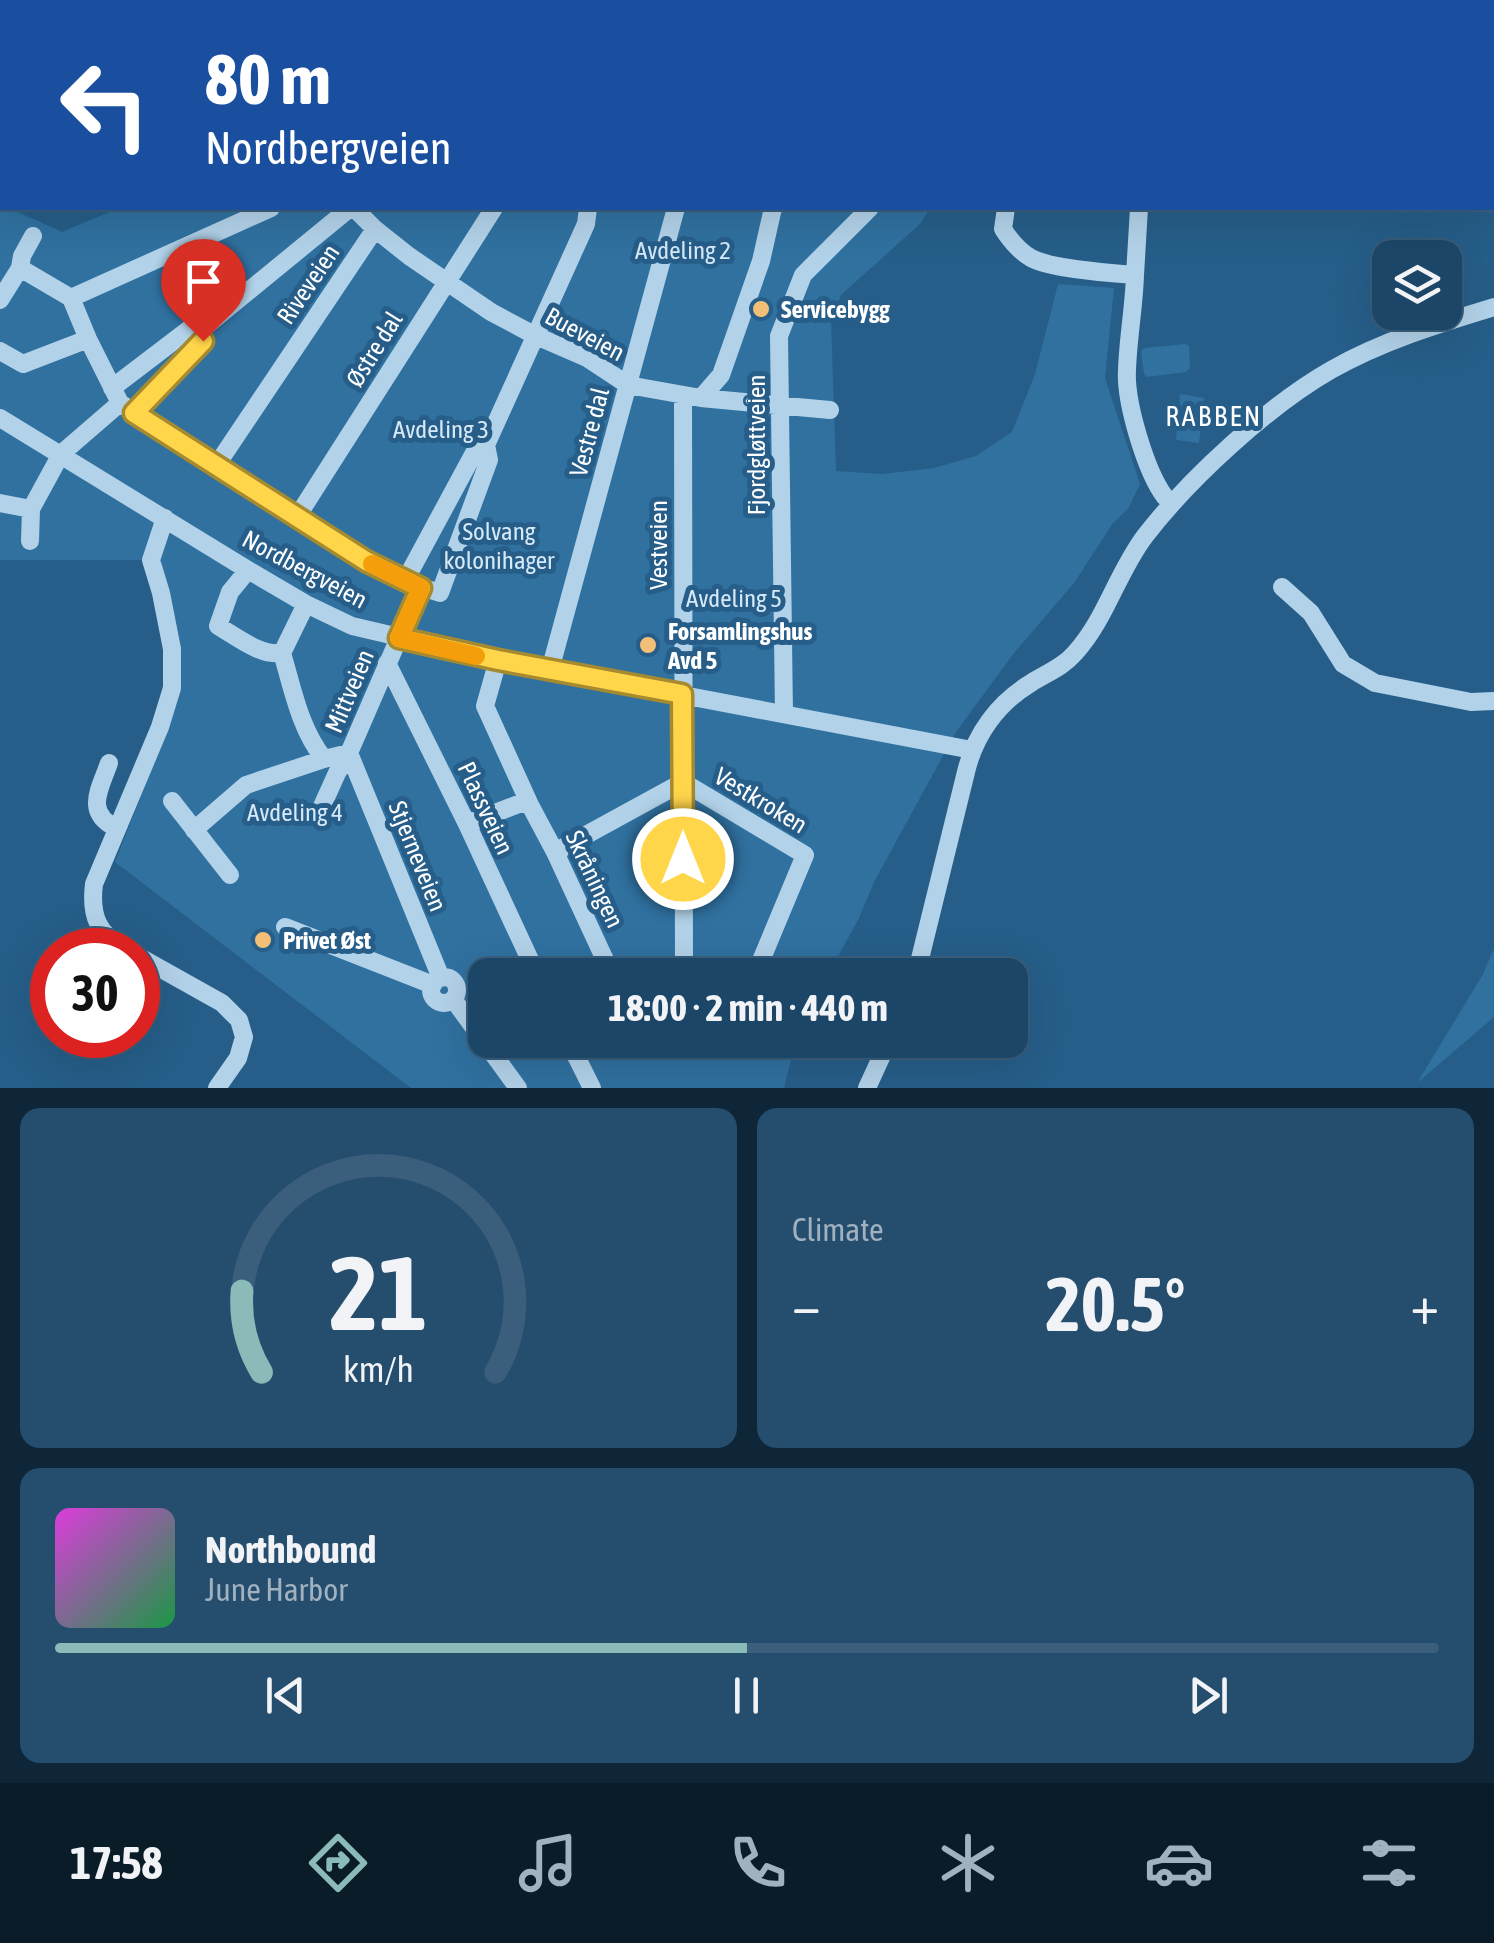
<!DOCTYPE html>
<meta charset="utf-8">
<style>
body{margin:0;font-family:"Asap Condensed",sans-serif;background:#254d6d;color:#f1f3f6;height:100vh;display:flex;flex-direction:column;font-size:38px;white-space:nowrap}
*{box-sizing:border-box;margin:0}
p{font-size:32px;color:#a0b1c0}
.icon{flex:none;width:55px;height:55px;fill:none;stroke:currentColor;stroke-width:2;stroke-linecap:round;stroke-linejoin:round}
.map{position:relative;height:1088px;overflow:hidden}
.sheet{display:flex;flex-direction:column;gap:20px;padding:20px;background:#0f2639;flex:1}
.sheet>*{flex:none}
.top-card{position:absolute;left:0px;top:0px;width:1495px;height:210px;box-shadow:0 10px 40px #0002,0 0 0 2px #3a5e7b;background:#1a4fa0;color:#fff;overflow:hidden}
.tools{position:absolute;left:1372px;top:240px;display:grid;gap:20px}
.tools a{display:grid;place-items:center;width:90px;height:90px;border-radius:20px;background:#1c4667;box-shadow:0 10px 40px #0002,0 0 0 2px #3a5e7b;font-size:50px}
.speed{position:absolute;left:30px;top:928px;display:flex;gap:20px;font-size:50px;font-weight:700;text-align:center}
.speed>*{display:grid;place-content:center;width:130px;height:130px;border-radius:50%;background:#1c4667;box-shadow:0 10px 40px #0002,0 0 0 2px #3a5e7b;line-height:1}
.speed .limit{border:15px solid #d22;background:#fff;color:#111}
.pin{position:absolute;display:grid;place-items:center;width:85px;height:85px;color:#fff;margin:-102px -42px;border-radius:50% 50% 50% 0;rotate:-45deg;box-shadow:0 0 10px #0007}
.pin .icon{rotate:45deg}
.me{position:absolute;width:110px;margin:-55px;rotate:0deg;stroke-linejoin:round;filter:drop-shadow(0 0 8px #0008)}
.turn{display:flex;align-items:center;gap:35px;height:210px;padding:0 40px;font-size:45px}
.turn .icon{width:130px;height:130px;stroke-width:2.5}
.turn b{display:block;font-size:70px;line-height:85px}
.big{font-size:75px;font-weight:700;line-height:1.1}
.sheet .card{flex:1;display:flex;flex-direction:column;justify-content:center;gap:15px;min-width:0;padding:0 35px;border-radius:20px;background:#254d6d}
.sheet .dial{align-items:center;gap:0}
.dial svg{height:260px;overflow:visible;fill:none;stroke:#3a5e7b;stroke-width:7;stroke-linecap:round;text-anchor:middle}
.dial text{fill:#f1f3f6;stroke:none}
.song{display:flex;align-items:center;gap:30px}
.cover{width:120px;height:120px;border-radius:15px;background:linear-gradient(135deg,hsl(300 70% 55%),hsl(140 70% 35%))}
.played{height:10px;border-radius:5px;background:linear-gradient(90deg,#8bbbb9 50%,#3a5e7b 50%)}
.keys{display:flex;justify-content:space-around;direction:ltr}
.heat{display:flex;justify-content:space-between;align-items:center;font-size:55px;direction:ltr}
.sheet .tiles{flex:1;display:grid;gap:20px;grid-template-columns:1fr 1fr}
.card:last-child{grid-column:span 2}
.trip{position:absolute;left:468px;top:958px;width:560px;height:100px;border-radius:20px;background:#1c4667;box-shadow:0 10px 40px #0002,0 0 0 2px #3a5e7b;font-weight:700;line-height:100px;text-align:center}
.tabs{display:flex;height:160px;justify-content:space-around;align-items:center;background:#0b1c29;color:#a0b1c0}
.tabs .icon{width:70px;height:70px}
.tabs .on{color:#8bbbb9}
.tabs b{font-size:45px;color:#f1f3f6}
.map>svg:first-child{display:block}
.green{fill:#3071a0}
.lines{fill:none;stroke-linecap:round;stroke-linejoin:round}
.minor{stroke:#b2d2e9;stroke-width:18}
.major{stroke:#f5fafe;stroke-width:22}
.route-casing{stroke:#a68a30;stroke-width:25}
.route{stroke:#ffd54a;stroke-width:18}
.slow{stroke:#f59e0b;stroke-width:18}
.poi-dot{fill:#f2bf77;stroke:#265e89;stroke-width:4}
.labels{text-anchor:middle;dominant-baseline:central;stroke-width:10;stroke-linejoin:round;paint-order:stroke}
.park-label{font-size:25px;fill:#d6e9f7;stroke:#265e89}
.street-label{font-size:25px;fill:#fff;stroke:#265e89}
.poi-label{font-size:25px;font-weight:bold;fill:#fff;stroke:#265e89;text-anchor:start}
.neighbourhood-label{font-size:28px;letter-spacing:2.5px;fill:#fff;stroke:#265e89}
</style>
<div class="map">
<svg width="1494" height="1088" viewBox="0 0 1494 1088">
<rect width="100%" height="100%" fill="#265e89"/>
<path class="green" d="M251 0H887L886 2H249Z
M0 203 2 208H9L62 232 119 208H930L921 223 841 295 831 319 836 471 882 474 934 468 976 456 1012 432 1035 374 1058 284 1114 288 1105 378 1140 484 1128 509 1113 523 1074 583 1014 653 956 732 874 882 859 918 828 975H485V1040H796L784 1088H411L115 862 167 730 175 700 151 560H0Z
M1185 344 1189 346 1190 368 1186 372 1147 377 1144 374 1141 352 1144 348Z
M1180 394 1204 398 1199 443 1176 440Z
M1494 949V1017L1417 1083 1482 976Z"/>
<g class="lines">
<path class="minor" d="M422 0 425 2
M710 0 712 2
M974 0 975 2
M1141 0V2
M449 2 452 0
M602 2 605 0
M623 2 624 0
M681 2 683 0
M827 2 828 0
M947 2 949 0
M354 208 375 229 409 256 491 312 534 335 587 358 628 385 701 398 830 410
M1006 208 1003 229C1010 240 1021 252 1031 258 1051 269 1111 273 1135 275 1134 307 1128 338 1127 370 1125 402 1146 472 1165 497
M20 268 71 298 88 339 120 403 365 561 406 579
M1135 275 1139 208
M71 298 271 208
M0 300 20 268 22 256 33 236
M0 351 23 364 88 339
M112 388 192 327 201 330 350 208
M683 396 684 975
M701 398 721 375 761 261 773 208
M134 413 203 341 201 330
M0 418 248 570 306 604 352 626 498 660 972 750
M216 466 375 229
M0 503 31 509 61 454 120 403
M297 517 494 208
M30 541 31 509
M248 570 230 592 218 626C237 637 260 656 282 653
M421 587 440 593 489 460 486 445
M1282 587 1311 613 1343 664 1375 683 1471 702 1494 701
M306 604 282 653C293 690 300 729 324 759
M498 660 485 706 530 805
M387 663 467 824 537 975
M550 670 676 208
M784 714 779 336 803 275 870 208
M109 763C100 789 84 812 116 828
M172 801 230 875
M319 813 337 773 349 753 421 587 406 579 474 453 486 445 586 224 588 208
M467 824 521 803 530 805 555 852 612 975
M194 830 246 785 324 759 349 753 441 978
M555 852 683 782 805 855 755 975
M285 927 433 985
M126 950C98 934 90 916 94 884L160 727 172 688V649L161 593 151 560 165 518
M138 956 222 1003 239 1020 244 1037 238 1058 217 1088
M916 975 966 772C975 734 998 703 1031 683 1047 673 1063 667 1075 653 1106 619 1117 573 1145 536 1189 479 1268 406 1331 370 1382 341 1438 324 1494 307
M431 990a13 13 0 1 1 26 0a13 13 0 1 1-26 0Z
M453 999 518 1088
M568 1040 592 1088
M647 1040 676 1048
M693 1045 726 1044 727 1040
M867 1088 889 1040"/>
<path class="major" d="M23 2 25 0
M0 38 2 34"/>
</g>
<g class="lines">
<g class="route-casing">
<path id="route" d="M203 341 134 413 366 561 421 588 399 638 498 660 682 694 683 859"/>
</g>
<use href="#route" class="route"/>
<path class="slow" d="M372 564 421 588 399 638 476 656"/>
</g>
<g class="poi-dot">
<circle cx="761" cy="309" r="10"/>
<circle cx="648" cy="645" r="10"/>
<circle cx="263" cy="940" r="10"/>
</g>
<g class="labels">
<g class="park-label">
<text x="683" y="250">Avdeling 2</text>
<text x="441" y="429">Avdeling 3</text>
<text x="499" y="531">Solvang<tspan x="499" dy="29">kolonihager</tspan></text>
<text x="734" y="598">Avdeling 5</text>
<text x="295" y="812">Avdeling 4</text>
</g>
<g class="street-label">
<text transform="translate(308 284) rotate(-56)">Riveveien</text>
<text transform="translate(585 334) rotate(28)">Bueveien</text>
<text transform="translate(374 349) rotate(-58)">Østre dal</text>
<text transform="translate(589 432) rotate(-75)">Vestre dal</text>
<text transform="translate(756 445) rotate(-90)">Fjordgløttveien</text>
<text transform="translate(658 545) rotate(-90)">Vestveien</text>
<text transform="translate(305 569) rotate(28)">Nordbergveien</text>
<text transform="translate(349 691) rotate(-67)">Mittveien</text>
<text transform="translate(761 800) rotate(31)">Vestkroken</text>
<text transform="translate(486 808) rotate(65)">Plassveien</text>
<text transform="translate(418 856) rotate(68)">Stjerneveien</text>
<text transform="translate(595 879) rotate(65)">Skråningen</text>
</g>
<g class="poi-label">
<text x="781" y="309">Servicebygg</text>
<text x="668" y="631">Forsamlingshus<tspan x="668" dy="29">Avd 5</tspan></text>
<text x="283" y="940">Privet Øst</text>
</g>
<g class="neighbourhood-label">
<text x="1214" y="416">RABBEN</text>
</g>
</g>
</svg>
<div class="tools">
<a><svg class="icon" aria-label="layers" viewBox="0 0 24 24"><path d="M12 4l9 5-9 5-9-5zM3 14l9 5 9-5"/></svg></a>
</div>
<div class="speed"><div class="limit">30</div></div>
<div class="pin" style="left:203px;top:341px;background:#d93025"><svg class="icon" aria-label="arrive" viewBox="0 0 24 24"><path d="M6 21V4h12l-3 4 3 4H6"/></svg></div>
<svg class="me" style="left:683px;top:859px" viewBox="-20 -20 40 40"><circle r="17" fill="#ffd54a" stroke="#fff" stroke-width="3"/><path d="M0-11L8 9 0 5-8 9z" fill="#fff"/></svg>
<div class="trip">18:00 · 2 min · 440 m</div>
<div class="top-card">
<div class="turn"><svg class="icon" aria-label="left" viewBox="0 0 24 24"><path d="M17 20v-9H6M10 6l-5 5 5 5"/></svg><div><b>80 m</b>Nordbergveien</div></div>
</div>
</div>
<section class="sheet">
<div class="tiles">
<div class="card dial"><svg viewBox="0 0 100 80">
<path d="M14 69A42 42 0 1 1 86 69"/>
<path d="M14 69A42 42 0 0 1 8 44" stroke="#8bbbb9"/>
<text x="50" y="56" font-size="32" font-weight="700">21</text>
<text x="50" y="72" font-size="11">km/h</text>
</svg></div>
<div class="card"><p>Climate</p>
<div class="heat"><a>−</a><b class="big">20.5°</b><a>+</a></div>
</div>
<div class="card">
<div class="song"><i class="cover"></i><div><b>Northbound</b><p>June Harbor</p></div></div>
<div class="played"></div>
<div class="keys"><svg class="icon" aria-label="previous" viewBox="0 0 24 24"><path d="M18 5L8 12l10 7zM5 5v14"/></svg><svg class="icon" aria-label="pause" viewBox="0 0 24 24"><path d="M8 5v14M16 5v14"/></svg><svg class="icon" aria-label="next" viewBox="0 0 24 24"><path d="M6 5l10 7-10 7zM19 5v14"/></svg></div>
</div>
</div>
</section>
<nav class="tabs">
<b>17:58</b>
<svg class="icon on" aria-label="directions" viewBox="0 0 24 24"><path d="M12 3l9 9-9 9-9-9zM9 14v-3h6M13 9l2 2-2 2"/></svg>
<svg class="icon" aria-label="music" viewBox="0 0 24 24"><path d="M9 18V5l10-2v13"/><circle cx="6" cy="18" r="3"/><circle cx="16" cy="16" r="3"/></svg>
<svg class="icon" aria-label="phone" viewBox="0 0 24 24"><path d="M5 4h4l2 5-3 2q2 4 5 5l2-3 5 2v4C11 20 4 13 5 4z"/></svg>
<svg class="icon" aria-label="climate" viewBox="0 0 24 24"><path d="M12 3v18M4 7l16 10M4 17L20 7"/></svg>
<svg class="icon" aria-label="car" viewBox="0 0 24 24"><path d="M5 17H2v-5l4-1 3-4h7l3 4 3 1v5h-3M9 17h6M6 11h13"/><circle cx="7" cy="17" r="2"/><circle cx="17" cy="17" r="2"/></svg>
<svg class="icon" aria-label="filters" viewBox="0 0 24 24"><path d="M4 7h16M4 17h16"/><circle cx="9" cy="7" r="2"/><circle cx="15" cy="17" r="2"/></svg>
</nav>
